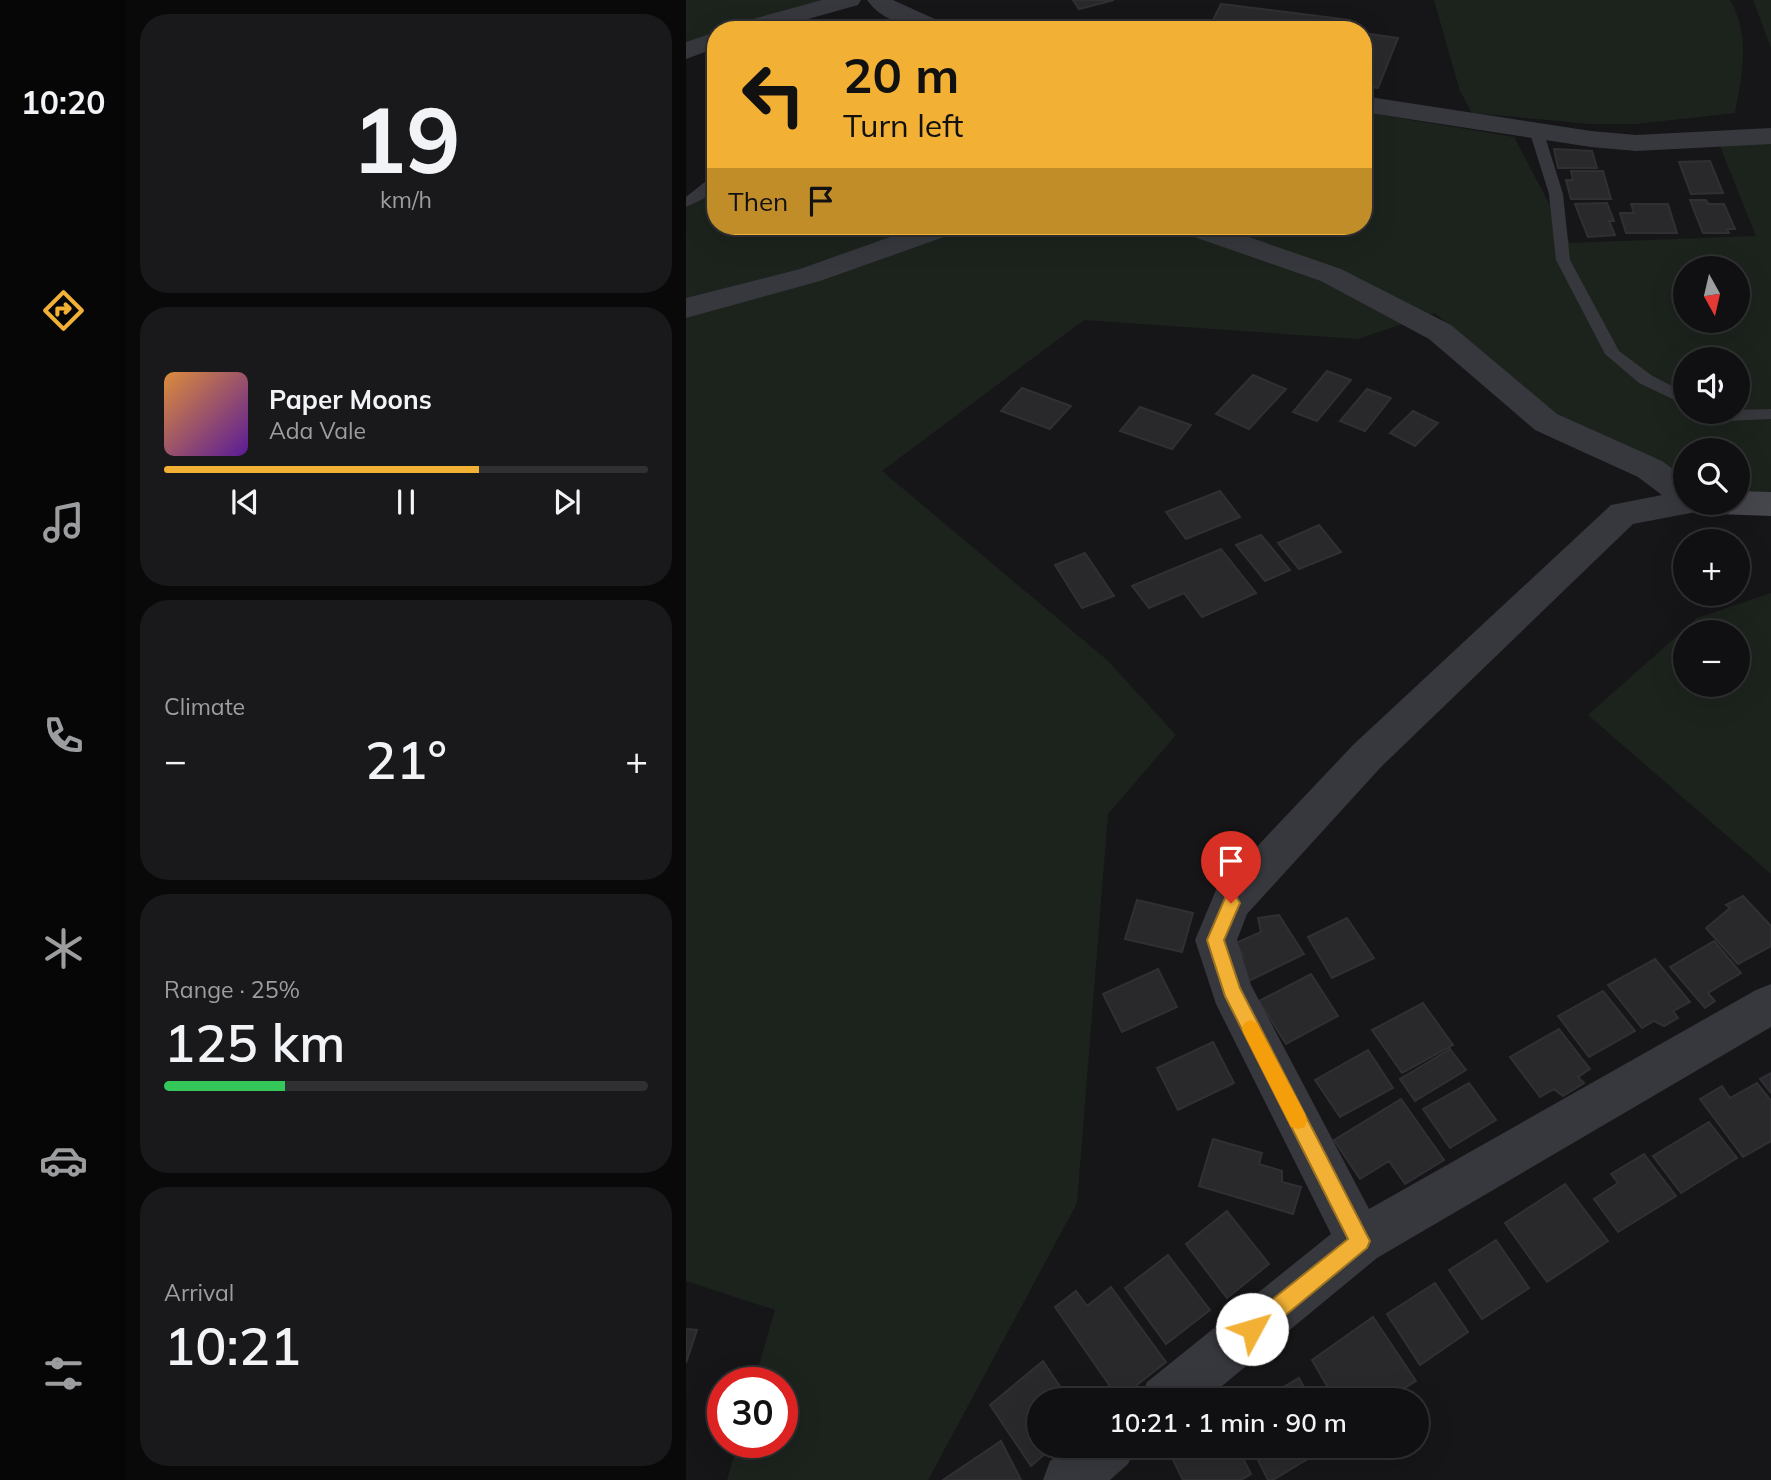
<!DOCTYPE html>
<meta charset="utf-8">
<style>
body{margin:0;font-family:Mulish,sans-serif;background:#19191b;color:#f1f3f6;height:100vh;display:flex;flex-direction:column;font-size:26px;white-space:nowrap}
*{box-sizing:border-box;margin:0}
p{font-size:23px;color:#9c9d9f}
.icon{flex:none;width:38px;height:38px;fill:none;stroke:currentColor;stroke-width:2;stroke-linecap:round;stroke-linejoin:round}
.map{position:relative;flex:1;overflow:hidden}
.sheet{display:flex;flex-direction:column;gap:14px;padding:14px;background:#09090a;width:560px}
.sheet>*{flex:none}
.top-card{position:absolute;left:21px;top:21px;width:665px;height:214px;border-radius:28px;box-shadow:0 7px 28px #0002,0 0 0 2px #303032;background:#f2b134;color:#111;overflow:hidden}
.needle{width:46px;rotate:172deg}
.fabs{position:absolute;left:987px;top:256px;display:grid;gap:14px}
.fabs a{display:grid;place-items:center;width:77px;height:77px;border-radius:50%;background:#101012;box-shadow:0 7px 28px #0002,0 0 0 2px #303032;font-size:35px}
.speed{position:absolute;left:21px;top:1367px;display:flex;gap:14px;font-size:35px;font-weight:700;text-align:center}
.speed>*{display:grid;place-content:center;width:91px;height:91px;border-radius:50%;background:#101012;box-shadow:0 7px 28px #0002,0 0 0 2px #303032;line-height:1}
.speed .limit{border:10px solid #d22;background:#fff;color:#111}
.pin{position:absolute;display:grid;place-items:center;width:60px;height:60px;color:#fff;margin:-72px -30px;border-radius:50% 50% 50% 0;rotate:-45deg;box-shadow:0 0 7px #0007}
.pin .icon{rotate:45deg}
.me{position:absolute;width:77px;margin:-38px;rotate:51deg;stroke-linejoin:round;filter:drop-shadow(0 0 5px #0008)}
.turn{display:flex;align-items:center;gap:24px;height:147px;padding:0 21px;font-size:32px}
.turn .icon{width:91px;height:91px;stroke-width:2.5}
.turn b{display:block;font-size:49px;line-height:60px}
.then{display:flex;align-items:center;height:66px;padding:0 21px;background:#0003;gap:14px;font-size:26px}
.big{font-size:52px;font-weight:600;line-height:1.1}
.sheet .card{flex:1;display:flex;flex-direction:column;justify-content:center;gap:10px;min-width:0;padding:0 24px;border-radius:28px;background:#19191b}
.sheet .dial{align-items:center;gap:0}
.dial b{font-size:91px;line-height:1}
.song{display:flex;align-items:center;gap:21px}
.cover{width:84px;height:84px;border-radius:10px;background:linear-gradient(135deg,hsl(30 70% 55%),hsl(270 70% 35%))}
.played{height:7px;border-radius:4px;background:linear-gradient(90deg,#f2b134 65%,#303032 65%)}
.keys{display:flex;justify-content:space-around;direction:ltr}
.heat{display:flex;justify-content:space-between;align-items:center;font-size:38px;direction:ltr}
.charge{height:10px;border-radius:5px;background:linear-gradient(90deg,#34c759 25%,#303032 0)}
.trip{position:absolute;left:341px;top:1388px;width:402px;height:70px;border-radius:35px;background:#101012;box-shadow:0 7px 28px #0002,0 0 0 2px #303032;font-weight:600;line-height:70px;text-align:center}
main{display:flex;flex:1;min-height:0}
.tabs{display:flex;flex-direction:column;width:126px;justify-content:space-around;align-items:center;background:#060607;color:#9c9d9f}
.tabs .icon{width:49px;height:49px}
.tabs .selected{color:#f2b134}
.tabs b{font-size:32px;color:#f1f3f6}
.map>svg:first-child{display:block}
.green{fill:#1c231d;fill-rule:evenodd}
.building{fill:#29292c;stroke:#303034;stroke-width:2}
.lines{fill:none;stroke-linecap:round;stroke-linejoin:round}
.lane{fill:#37383d;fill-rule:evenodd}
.street{fill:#37383d;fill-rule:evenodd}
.secondary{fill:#45474d;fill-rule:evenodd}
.route{fill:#f2b134;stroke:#9d7322;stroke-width:2}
.slow{fill:#f59e0b}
</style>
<main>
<nav class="tabs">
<b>10:20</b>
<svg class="icon selected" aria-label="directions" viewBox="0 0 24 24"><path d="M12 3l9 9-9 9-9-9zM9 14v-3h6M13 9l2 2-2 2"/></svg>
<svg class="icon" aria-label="music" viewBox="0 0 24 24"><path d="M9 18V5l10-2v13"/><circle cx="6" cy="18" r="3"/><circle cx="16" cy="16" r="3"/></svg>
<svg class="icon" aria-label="phone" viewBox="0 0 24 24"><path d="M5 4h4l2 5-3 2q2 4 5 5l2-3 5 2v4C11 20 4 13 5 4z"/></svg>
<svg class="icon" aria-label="climate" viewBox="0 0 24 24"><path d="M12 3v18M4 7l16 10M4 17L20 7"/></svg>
<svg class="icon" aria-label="car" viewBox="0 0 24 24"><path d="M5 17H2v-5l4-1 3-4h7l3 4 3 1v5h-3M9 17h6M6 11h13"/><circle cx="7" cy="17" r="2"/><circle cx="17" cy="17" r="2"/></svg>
<svg class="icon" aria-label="filters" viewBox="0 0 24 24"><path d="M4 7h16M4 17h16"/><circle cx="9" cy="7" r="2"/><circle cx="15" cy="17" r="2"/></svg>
</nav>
<section class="sheet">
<div class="card dial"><b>19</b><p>km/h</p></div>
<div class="card">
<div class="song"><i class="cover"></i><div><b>Paper Moons</b><p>Ada Vale</p></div></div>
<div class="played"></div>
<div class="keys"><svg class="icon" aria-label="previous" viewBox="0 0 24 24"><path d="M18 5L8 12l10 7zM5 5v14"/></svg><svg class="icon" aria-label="pause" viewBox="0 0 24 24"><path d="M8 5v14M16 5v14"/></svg><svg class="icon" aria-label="next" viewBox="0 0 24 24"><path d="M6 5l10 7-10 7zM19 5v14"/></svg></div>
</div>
<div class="card"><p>Climate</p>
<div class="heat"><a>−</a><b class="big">21°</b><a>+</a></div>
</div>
<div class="card"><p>Range · 25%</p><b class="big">125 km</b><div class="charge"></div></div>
<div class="card"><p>Arrival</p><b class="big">10:21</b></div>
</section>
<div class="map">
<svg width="1085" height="1480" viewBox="0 0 1085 1480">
<rect width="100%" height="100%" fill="#161618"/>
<path class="green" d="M0 0H161L54 30H30V37L0 45Z
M748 0H1044C1065 37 1056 73 1049 113L949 124H904L786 113 774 91Z
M1067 0H1085V48Z
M677 112 828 137 884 243 1070 236 1033 144 1085 137V494L1052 490V450H999V484L864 411 749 313 672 339 398 320 196 471 421 660 490 735 422 814 391 1203 242 1480H41L52 1442H96V1382H68L89 1310 0 1281V208L30 179V226H677ZM999 268H1052V320H999ZM999 359H1052V411H999Z
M1085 593V874L902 715 1011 618ZM999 632H1052V684H999Z"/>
<path class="building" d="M387 0H428L393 9Z
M535 4 664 20 660 30H522Z
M677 33 712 38 692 88 677 86Z
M868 149 906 151 911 168H872Z
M1024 161 1037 193 1005 194 993 162Z
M885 171H917L925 199H885L880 180H887Z
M1004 200H1020L1022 204H1038L1049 229H1041L1043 233H1017Z
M921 203 928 221H923L929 235 902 237 889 204Z
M945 204H982L991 233H940L934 213H948Z
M641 371 665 380 631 421 607 412Z
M567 375 600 389 563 429 530 414Z
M336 388 385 406 364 429 315 411Z
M681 389 705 398 679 431 654 421Z
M454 407 505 425 486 449 434 431Z
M727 411 752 423 729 446 704 433Z
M534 491 554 517 500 539 480 512Z
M633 525 655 552 613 569 592 543Z
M575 535 604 570 579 581 550 545Z
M535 549 570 593 516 617 498 593 463 608 446 586Z
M399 553 428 596 396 608 369 565Z
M1057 896 1085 926V946L1052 964 1020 928 1044 908 1040 905Z
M451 900 507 913 496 952 439 939Z
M593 915 618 954 561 982 551 965 558 957 550 943 575 932 572 918Z
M661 918 688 958 646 978 622 937Z
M1028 941 1055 973 1022 993 1029 1001 1019 1008 984 967Z
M969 959 1004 1002 987 1011 992 1018 978 1026 968 1021 956 1028 922 985Z
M472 969 491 1007 436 1032 417 994Z
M625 974 652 1016 600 1044 573 1001Z
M917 991 949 1031 903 1057 872 1016Z
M737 1003 767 1045 716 1073 686 1030Z
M873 1029 904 1069 892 1077 898 1083 877 1096 868 1089 854 1097 824 1057Z
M527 1042 548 1083 492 1110 471 1068Z
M764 1049 780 1070 729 1101 714 1079Z
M682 1050 707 1088 654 1117 629 1080Z
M1085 1073V1093L1074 1079Z
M783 1083 810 1120 764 1148 737 1109Z
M1071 1083 1085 1101V1141L1057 1157 1014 1099 1036 1086 1044 1098Z
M715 1099 758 1160 719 1184 703 1161 674 1179 648 1140Z
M1023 1122 1051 1158 995 1193 967 1156Z
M527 1139 576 1153 573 1164 596 1171V1182L615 1187 607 1214 513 1186Z
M958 1154 990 1196 932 1232 908 1199 932 1183 925 1174Z
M879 1184 922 1241 861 1282 819 1223Z
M541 1211 583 1264 541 1298 500 1244Z
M810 1240 843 1288 796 1319 763 1270Z
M482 1255 524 1310 480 1344 439 1288Z
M749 1283 782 1332 734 1365 701 1314Z
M425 1287 480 1362 433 1399 369 1307 390 1291 401 1306Z
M687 1317 730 1381 699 1400H649L626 1360Z
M0 1329 11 1330 0 1363Z
M357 1361 383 1400H354V1446H368L345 1466 304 1405Z
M613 1378 625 1400H576Z
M315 1441 335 1480H257Z
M511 1446H551L565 1474 555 1480H497L487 1460Z
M565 1446H643L587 1480H582Z"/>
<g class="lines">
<path class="lane" d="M850 126 857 130 877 194 884 260 933 351 965 375 999 393V405L953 383 919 354 870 260 863 194 843 130Z
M30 173V185L17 199 0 207V197Z
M1085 409V419L1041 421 1016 415 1014 411Z"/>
<path class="street" d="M136 0H175L172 5 83 30H42L45 25Z
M181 0H207L262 25 265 30C237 30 199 26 181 0Z
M30 32V48L0 59V42Z
M677 96 905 131 950 135 1085 128V144L950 151 905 147 677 112Z
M235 226H276L272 232 134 281 0 318V298L114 269Z
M490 226H531L655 269 765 325 871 414 976 461 999 478V502H1020L1015 511 947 524 695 767 561 914 551 940 565 985 683 1209 1070 990 1085 984V1027L691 1258 519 1400H453L461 1382 645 1234 530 1004 509 940 530 890 667 745 925 505 976 495 952 477 849 430 743 339 635 281 494 232Z
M384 1446H450L442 1464 424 1480H357L364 1461Z"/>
<path class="secondary" d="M1052 491 1085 492V516L1033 514 1021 511 1016 502H1052Z"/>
</g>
<path class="route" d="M545 895 551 898 554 903 538 940 554 988 684 1241 681 1248 573 1337 566 1340 558 1337 555 1329 558 1322 662 1239 539 996 521 940 539 898Z"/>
<path class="slow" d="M565 1020 571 1023 619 1114 621 1120 619 1127 612 1129 605 1127 558 1034 556 1029 558 1023Z"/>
</svg>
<div class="fabs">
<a><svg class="needle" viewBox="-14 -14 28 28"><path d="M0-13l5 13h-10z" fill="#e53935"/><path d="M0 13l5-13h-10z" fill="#9c9d9f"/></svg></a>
<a><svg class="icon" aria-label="sound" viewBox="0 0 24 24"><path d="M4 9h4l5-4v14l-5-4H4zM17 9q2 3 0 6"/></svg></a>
<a><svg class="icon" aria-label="search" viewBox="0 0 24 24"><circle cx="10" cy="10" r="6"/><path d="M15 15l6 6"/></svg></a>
<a>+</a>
<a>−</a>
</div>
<div class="speed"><div class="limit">30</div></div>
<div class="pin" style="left:545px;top:903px;background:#d93025"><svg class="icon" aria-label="arrive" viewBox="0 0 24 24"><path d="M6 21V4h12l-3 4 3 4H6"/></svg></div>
<svg class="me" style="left:566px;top:1329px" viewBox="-20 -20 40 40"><circle r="19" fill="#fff"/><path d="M0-13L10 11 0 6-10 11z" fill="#f2b134"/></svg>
<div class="trip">10:21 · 1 min · 90 m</div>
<div class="top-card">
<div class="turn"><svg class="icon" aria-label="left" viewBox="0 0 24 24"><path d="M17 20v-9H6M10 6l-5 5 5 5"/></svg><div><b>20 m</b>Turn left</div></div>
<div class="then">Then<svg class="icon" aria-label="arrive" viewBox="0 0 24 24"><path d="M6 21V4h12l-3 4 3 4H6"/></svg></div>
</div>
</div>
</main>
